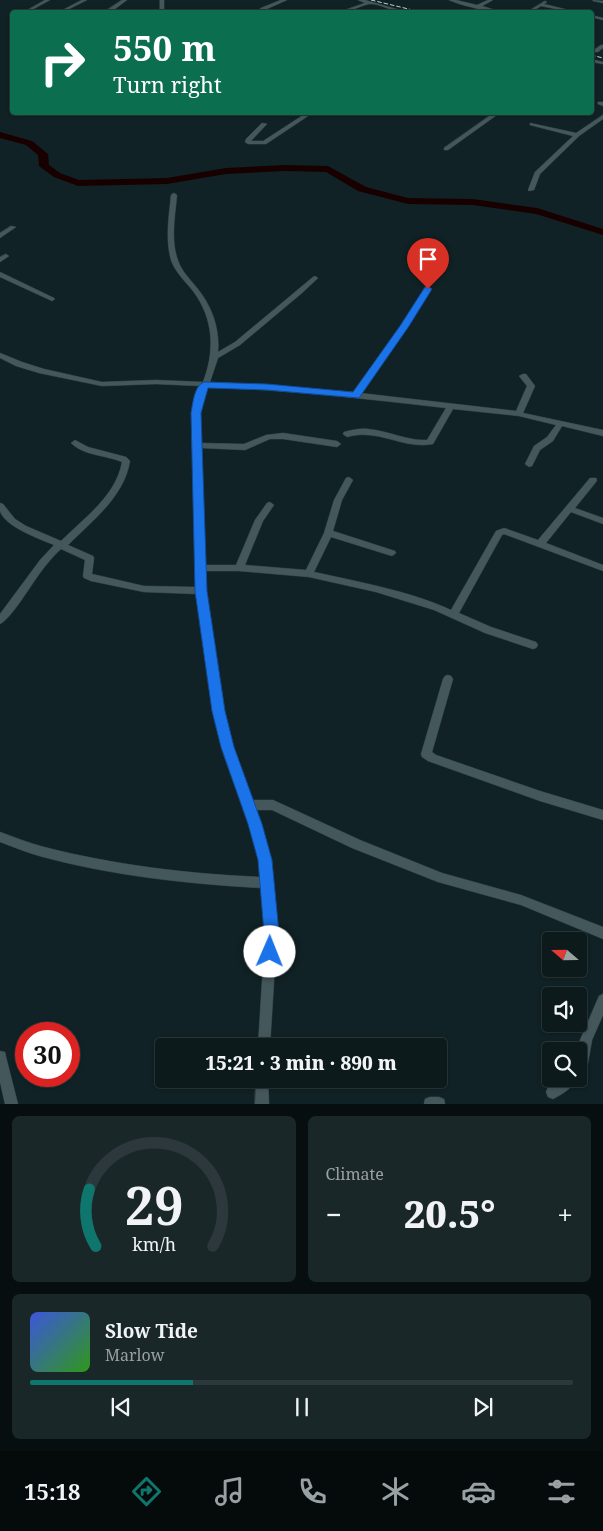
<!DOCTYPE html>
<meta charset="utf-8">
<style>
body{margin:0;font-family:"Noto Serif",serif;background:#1a2729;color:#f1f3f6;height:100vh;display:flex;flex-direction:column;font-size:19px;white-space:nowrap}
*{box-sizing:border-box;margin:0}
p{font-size:16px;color:#9aa1a3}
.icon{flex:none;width:28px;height:28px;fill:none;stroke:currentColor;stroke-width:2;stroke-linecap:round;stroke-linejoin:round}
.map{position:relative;height:1104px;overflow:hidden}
.drawer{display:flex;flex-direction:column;gap:12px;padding:12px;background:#070e0f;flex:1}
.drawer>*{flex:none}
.banner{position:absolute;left:10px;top:10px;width:584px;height:105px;border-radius:5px;box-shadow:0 1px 4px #0004,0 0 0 1px #2c383b;background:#0b6e4f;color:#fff;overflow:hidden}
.needle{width:32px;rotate:290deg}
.tools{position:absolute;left:542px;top:932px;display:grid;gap:10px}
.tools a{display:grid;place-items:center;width:45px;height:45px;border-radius:5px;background:#0c1a1c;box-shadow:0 1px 4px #0004,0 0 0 1px #2c383b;font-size:25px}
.speed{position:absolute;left:15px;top:1022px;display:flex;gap:10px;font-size:25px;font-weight:700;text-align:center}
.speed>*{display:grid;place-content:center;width:65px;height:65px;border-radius:50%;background:#0c1a1c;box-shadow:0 1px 4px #0004,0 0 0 1px #2c383b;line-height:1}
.speed .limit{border:8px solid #d22;background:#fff;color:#111}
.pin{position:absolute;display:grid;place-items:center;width:42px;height:42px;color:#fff;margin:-51px -21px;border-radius:50% 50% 50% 0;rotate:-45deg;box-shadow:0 0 5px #0007}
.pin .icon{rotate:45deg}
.me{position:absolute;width:55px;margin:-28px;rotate:1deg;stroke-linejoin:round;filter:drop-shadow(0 0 4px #0008)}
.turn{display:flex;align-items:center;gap:18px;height:105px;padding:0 20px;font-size:22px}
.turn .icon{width:65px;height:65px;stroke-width:2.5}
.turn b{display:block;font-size:35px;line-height:42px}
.big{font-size:38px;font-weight:800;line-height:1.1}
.drawer .widget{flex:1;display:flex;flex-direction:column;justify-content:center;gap:8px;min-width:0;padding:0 18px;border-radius:8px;background:#1a2729}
.drawer .dial{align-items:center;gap:0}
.dial svg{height:130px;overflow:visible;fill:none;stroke:#2c383b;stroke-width:7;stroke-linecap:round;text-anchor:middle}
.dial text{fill:#f1f3f6;stroke:none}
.song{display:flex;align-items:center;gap:15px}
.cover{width:60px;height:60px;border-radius:8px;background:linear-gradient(135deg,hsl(230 70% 55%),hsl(110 70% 35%))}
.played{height:5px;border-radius:2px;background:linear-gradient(90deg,#0f766e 30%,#2c383b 30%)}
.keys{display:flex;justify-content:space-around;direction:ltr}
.heat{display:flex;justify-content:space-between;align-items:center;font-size:28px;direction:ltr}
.drawer .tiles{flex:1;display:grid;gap:12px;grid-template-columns:1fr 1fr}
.widget:last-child{grid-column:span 2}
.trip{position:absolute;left:155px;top:1038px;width:292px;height:50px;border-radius:5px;background:#0c1a1c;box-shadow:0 1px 4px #0004,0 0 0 1px #2c383b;font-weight:800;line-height:50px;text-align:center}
.menu{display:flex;height:80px;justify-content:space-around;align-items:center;background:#050a0b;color:#9aa1a3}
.menu .icon{width:35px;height:35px}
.menu .active{color:#0f766e}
.menu b{font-size:22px;color:#f1f3f6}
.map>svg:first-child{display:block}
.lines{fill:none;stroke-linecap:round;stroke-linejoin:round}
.river{fill:#190000;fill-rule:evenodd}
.minor-casing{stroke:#323d40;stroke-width:1}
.minor{fill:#44585b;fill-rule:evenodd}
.rail{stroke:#c3cfd2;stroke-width:1;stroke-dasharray:4.5 2;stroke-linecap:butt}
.route{fill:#1a73e8;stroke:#114b97}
</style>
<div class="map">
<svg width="603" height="1104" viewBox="0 0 603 1104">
<rect width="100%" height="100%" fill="#102225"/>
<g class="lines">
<path class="river" d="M0 132 32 141 48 154 49 165 60 173 79 180 167 178 226 168 285 165 328 166 366 187 408 198 473 199 537 208 603 229V235L536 214 473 205 408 204 358 191 326 172 285 171 226 174 167 184 78 186 54 177 39 166 38 155 26 145 0 138Z"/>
<g class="minor-casing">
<path id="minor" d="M45 0H50L28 12H24Z
M82 0H87L63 12H59Z
M122 0H127L111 12H107V10Z
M160 0H164V12H160Z
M281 0H287L260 12H256L261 8Z
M358 0H365L407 12C395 14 381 3 369 4 359 6 349 13 339 12L365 3Z
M449 0H456L477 5 488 0H493L482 6 502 12C492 13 459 5 449 0Z
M593 0 603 1V3L593 1Z
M545 1 547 2 544 4 577 12H571L541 6 531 12H527Z
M591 15 603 18V20L591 17Z
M601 45H603V48L598 52H594V50Z
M591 59 603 62V64L591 62Z
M598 102H603V106L598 104Z
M308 112H314L266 144H248L245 142 246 139 262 123 267 124 251 141H263Z
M495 112H501L448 150H444V148Z
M603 115V119L579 136 540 174 534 190 529 191 528 190 535 172 573 136 530 125V123L576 133Z
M174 193 177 195C175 217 170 242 179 263 183 273 191 280 197 288 212 306 220 329 218 352L235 342 313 277 315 276 318 278 302 293 240 345 218 358 210 382 267 385 353 392 402 325 426 288 428 287 431 289 408 326 360 393 516 411 527 386 519 376 523 374H526L535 386 523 413 603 430V436L562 426 553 441 540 450 532 466 529 467 525 464 534 446 547 437 556 425 519 416 453 409 433 444C403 450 379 428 347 437L343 434 344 432C352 430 360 428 368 429 389 431 407 441 427 440L446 408C367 399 288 390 208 387L200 413 201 443 244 444 266 435 283 433 337 441 341 444 337 447 283 439H270L245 450 201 448 205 565H236L255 520 267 503 270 502 274 505 263 521 245 565 306 570 324 533 334 500 346 478 349 477 353 480 342 500 333 531 395 551 396 553 392 556 331 537 314 572C359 582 410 591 451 610L496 531 504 528 538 540 590 478H596L597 480 596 482 575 508 603 518V524L571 512 546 543 603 565V571L504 534 502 535 459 613 491 627 536 642 538 645 536 648 533 649 485 633 434 610 376 592 309 577 239 571H205L206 591 223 711 232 747 252 800H273L360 840 442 873 521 895 603 927V939L521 905 438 882 352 848 272 810H255L271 860 277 933 270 1046H258L265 933 262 888C189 884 114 876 43 857 28 853 14 847 0 842V832C14 837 29 843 44 847 114 865 188 874 261 877 257 831 234 790 221 746 208 697 204 645 197 594L144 592 91 581 84 578 83 576 85 560 61 549C53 556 46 565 40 573 31 585 11 619 0 624V614L40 560 54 545C40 539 5 527 0 511 0 509 0 506 0 503L3 504 15 519 26 526 61 541C84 518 116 496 122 462 106 455 84 456 71 443L75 440 88 447 126 457 130 461C124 497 93 520 68 545L93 556 94 558 92 574 144 586 196 587 192 413 201 386 156 384 102 386 39 373 16 366 0 358V353L22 362 44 369 102 382 156 380 203 382C215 351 214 319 193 291 185 281 175 272 171 260 165 239 169 216 171 195Z
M11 226 16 227 0 238V233Z
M6 254 9 256 0 262V257Z
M0 272 54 298 55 299 52 301 50 300 0 277Z
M448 675 451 676 453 679 432 752 436 755 540 791 603 810V820L540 801 428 761 422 757 421 754 443 679 445 676Z
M603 994V1015L592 1040 588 1063 584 1075 579 1076 578 1051 580 1040 599 996Z
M0 1051 5 1052 6 1057 18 1104H5L0 1082Z
M256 1079H268L269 1104H255Z
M560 1079H577C574 1087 561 1095 553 1099L548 1097 546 1092 548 1087Z
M430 1097H439L444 1099 445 1104H424L425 1099Z"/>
</g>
<use href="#minor" class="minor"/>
<path class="rail" d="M371 0 421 12
M591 55 603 58"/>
</g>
<path class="route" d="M428 286 432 289 409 326 359 398 267 390 208 388 201 413 207 591 225 711 234 747 262 824 272 860 279 933 276 957 270 959 265 957 263 952 264 933 258 860 248 824 221 747 212 711 195 591 191 413C193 403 194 386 204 382L267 384 353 392 400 326 425 287Z"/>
</svg>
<div class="tools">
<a><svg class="needle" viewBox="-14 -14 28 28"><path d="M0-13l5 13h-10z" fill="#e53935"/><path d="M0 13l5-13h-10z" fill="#9aa1a3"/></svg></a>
<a><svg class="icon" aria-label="sound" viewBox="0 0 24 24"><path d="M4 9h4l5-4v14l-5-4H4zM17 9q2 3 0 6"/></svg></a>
<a><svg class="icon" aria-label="search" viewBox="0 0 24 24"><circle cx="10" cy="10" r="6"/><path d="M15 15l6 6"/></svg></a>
</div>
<div class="speed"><div class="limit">30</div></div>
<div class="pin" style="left:428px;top:289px;background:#d93025"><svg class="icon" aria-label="arrive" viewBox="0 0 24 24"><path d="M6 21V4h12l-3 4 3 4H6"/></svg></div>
<svg class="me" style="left:270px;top:952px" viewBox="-20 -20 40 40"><circle r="19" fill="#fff"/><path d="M0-13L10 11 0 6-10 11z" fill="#1a73e8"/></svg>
<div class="trip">15:21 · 3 min · 890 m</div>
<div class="banner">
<div class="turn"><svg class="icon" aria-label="right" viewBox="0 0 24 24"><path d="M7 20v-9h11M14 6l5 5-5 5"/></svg><div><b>550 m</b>Turn right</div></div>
</div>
</div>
<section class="drawer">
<div class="tiles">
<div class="widget dial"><svg viewBox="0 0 100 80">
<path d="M14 69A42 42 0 1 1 86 69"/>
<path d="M14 69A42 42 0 0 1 10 34" stroke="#0f766e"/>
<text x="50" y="56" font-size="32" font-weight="700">29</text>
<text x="50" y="72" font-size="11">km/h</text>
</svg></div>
<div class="widget"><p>Climate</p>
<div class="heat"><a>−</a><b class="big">20.5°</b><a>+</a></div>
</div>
<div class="widget">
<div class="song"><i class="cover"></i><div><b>Slow Tide</b><p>Marlow</p></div></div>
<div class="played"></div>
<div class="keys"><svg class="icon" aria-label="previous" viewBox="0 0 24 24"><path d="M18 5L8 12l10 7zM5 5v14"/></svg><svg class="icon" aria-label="pause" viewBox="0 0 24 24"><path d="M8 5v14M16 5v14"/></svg><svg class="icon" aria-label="next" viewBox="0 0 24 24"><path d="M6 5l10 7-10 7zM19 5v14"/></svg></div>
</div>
</div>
</section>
<nav class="menu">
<b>15:18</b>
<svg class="icon active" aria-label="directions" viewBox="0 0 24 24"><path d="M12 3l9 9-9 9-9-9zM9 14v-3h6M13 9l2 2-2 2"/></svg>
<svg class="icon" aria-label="music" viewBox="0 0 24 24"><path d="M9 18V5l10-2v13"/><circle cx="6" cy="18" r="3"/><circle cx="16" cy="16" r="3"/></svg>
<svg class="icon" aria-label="phone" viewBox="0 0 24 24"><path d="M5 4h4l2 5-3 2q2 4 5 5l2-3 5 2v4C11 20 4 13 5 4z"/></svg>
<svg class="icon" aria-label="climate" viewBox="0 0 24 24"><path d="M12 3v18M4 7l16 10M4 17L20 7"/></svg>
<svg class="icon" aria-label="car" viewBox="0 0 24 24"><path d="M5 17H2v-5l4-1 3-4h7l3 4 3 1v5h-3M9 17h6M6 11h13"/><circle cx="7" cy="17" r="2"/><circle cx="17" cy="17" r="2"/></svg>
<svg class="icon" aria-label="filters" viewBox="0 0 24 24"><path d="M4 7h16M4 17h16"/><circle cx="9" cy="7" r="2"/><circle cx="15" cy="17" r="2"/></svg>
</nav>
